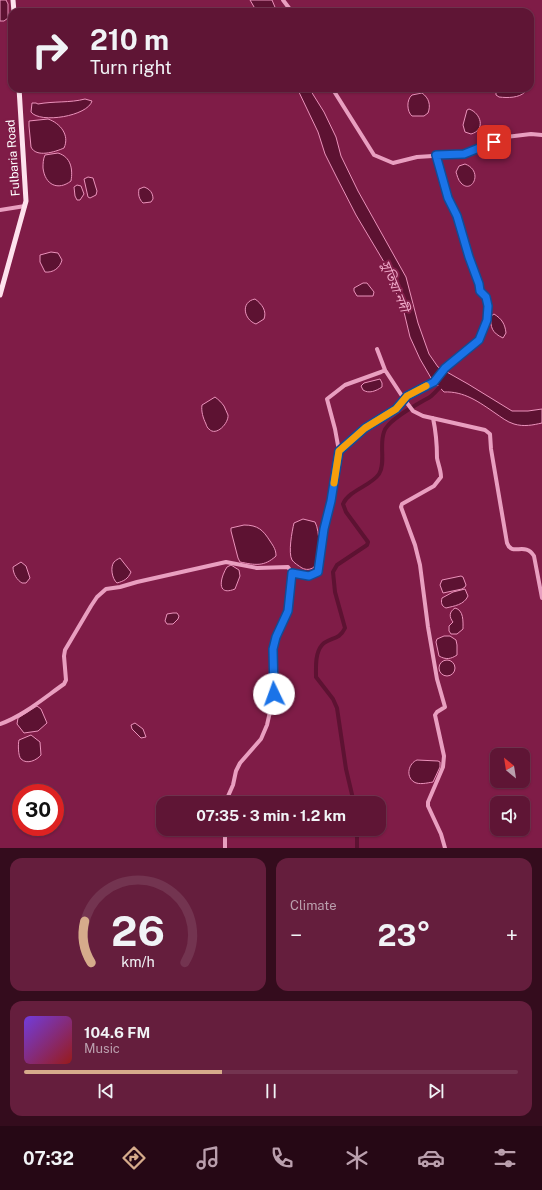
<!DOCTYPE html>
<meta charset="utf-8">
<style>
body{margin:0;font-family:"Public Sans","Noto Sans Bengali",sans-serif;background:#651e3d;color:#f1f3f6;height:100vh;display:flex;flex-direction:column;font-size:15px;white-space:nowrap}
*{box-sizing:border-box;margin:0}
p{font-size:13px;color:#ba9fad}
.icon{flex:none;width:22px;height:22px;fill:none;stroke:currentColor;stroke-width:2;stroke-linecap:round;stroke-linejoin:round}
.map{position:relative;height:848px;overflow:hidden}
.details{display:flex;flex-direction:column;gap:10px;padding:10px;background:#340c1d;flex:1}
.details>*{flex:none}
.guide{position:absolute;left:8px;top:8px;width:526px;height:84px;border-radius:12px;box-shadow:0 1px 3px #0004,0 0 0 1px #733450;background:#5f1535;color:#f1f3f6;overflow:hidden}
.needle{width:26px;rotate:330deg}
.buttons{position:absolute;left:490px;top:748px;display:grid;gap:8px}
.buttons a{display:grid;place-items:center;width:40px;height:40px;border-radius:8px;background:#5f1535;box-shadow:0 1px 3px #0004,0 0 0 1px #733450;font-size:20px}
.speed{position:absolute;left:12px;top:784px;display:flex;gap:8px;font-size:20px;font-weight:700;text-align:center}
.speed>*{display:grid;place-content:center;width:52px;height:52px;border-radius:50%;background:#5f1535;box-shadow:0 1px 3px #0004,0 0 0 1px #733450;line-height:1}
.speed .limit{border:6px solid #d22;background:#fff;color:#111}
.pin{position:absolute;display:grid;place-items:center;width:34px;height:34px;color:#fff;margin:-17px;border-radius:8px;box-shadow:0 2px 6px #0006}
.me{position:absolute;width:44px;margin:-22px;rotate:357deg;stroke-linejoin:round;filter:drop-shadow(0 0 3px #0008)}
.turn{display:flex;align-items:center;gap:14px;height:84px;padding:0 16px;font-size:18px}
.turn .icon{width:52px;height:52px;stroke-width:2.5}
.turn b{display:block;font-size:28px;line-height:34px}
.big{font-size:30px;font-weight:700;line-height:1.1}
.details .tile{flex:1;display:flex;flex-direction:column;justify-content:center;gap:6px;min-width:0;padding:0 14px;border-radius:12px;background:#651e3d}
.details .dial{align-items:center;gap:0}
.dial svg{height:104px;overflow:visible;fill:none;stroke:#733450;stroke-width:7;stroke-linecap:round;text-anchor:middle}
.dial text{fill:#f1f3f6;stroke:none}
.song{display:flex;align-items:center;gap:12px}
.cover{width:48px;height:48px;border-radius:6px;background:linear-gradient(135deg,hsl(260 70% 55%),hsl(0 70% 35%))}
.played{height:4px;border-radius:2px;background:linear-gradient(90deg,#d6ab8b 40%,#733450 40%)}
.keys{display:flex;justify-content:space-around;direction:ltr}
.heat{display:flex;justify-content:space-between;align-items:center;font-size:22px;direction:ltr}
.details .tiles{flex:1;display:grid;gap:10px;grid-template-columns:1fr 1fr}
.tile:last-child{grid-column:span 2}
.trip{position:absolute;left:156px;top:796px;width:230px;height:40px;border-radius:12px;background:#5f1535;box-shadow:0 1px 3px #0004,0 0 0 1px #733450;font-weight:700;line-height:40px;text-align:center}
.tab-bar{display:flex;height:64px;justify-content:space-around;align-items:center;background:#260815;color:#ba9fad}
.tab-bar .icon{width:28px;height:28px}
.tab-bar .on{color:#d6ab8b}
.tab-bar b{font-size:18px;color:#f1f3f6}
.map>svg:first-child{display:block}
.water{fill:#5d1232;stroke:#eb92bb}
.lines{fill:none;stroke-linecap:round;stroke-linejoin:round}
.canal{stroke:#5d1232;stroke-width:4}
.minor{stroke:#e99fc0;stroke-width:4}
.major{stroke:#fee2ed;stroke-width:5}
.route-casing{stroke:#114b97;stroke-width:10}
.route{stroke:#1a73e8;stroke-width:7}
.slow{stroke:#f59e0b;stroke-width:7}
.labels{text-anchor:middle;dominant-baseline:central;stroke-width:4;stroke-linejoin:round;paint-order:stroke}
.street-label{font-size:12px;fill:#fff;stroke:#7f1c47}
.water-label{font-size:13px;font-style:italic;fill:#f1aaca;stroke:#7f1c47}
</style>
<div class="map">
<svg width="542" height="848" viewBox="0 0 542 848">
<rect width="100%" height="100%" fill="#7f1c47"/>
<path class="water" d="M0 0H6L8 4V18L4 21H0Z
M250 0H272L277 12H257Z
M297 88H309L324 112 336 137 341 156 358 191 406 277 418 323 429 354 438 367 468 384 512 411H528L542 409V423C533 425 524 427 514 424 507 422 501 417 495 413 479 402 464 391 444 392L431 378 420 359 410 337 404 312 384 262 356 215 336 176 325 154 318 132Z
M496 88H525V92C519 98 508 98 499 97L496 95Z
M422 93C429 98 431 105 428 113L424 116H412C407 112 406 100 412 95 415 94 419 94 422 93Z
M85 99 92 101C88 116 40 124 31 112L32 103H36L38 104C54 101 70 103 85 99Z
M469 109C481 113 486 130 471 134L465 132 463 125 467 110Z
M48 119C60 123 70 135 64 148 55 152 36 158 31 147L29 126V121Z
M58 153C71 157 73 169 71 181 58 191 45 185 43 168 43 164 43 159 45 155Z
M465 164C484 171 472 195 461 183 458 180 457 175 456 172L459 166Z
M88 177 93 178 97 191 96 195 90 198 88 197 84 179Z
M77 185 81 186 84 194 80 200H77L75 196 74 187Z
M144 187C150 189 153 193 153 199L151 202 143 203C139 199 138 195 139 189Z
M51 252 58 253 62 260C60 268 53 273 45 272L40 262V255Z
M363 283H367L374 292 373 296H357L354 291V288Z
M255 299C262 304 267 311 264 319L256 324C244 320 240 302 255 299Z
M494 314C502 319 505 324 506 333L503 338C492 333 490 327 491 316Z
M380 379 382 383V387C376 391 369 394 363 390L361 386 364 383Z
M215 397C219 400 221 402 224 406 225 409 227 412 228 415 229 423 216 437 209 429 208 429 206 425 206 424 203 418 201 411 202 405Z
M303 519 315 522C320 531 321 559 314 567 310 570 306 570 302 568 299 566 294 563 292 560 288 553 292 531 294 523Z
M244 525C258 525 263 530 270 541 274 547 276 550 276 556 264 567 255 565 240 562L238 558 231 531V528Z
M120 558 131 572C128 579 124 581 117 583 112 579 110 567 114 562 116 560 118 559 120 558Z
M21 562 26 566 30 578 26 583H22C17 580 13 574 13 567Z
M231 565 239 570 240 576 235 589C215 597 221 576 227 567Z
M461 576 463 577 466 585 465 587 462 589 443 593 440 585 442 580Z
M465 589 468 596C464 605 454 606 446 608 441 606 441 602 442 598L453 592Z
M455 608C464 610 463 622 463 629L457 634H451L449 631V626L453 622C449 617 449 612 455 608Z
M173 613H177L179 616 178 619 173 624H167L165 621 167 614Z
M444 636H450L456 640 457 645V655C451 659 446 660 439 656L436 642 437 639Z
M439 668a8 8 0 1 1 16 0a8 8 0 1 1-16 0Z
M37 706 41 709 47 723 38 731 24 733 17 724 18 718Z
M135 723 143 729 146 737 141 738 132 729 131 725Z
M31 735 40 742 41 755C37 760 27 765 21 759 18 756 18 744 19 740Z
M417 760 438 761 440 762V767L433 782C427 783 419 785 414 782 405 776 409 763 417 760Z"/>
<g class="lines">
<path class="canal" d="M354 803 346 769 337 708 333 699 316 677C316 667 315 653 322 645 329 637 339 641 345 628L335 592 333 572 337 565 367 545 368 542 346 512 343 504C349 490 371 486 379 474 386 463 379 445 384 432 387 420 418 404 430 397 434 394 437 390 441 386
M357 848V829"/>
<path class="minor" d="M283 0 292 12
M332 88 374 155 393 163 417 157 464 154 505 137 531 134 542 135
M436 155 448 198 457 216 469 257 479 283V291L486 297 489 306 487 320 479 340 445 368 434 382 407 396 404 399 413 411 423 416 485 430 490 434 491 449 507 543C512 557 525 541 534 556L542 598
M0 210 25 206
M433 418C436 432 437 444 437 458 438 464 441 470 441 477L434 486 402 504 401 507 415 545 420 565 428 627 437 679 445 707 437 712 435 715 444 756 443 767 428 802V806L441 834 445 848
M339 451 365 428 396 409 404 399 385 370 377 349
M292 573 309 576 318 572 324 529 331 501 339 451 335 429 327 399 345 385 381 372 385 370
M0 724C23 716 44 698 64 684L66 680 64 656 65 650 91 606 97 597 106 589 120 587 137 582 226 562 257 568 288 567 292 573 290 599 288 611 276 637 273 649 274 694 267 725 261 739 240 763 236 771 233 785 225 803
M225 829V848"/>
<path class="major" d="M13 0 14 12
M0 295 26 201 19 88"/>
</g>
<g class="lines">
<g class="route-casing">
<path id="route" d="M274 694 273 649 276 637 288 611 292 573 309 576 318 572 324 529 331 501 339 451 365 428 396 409 407 396 434 382 445 368 479 340 487 320 488 306 486 297 480 291 479 284 469 257 457 216 448 198 436 155 464 154 494 142"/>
</g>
<use href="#route" class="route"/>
<path class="slow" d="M334 483 339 451 365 428 396 409 407 396 426 386"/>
</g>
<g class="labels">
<g class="street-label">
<text transform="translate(13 158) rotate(-94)">Fulbaria Road</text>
</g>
<g class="water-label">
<text transform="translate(395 286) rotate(68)">সুতিয়া নদী</text>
</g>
</g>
</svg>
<div class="buttons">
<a><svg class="needle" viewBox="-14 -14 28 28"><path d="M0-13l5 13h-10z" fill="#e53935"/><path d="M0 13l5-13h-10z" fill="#ba9fad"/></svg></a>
<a><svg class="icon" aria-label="sound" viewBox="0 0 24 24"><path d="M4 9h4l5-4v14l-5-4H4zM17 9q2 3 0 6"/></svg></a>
</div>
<div class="speed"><div class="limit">30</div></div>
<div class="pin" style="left:494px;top:142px;background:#d93025"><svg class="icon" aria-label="arrive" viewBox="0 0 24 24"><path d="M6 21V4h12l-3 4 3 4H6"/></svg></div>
<svg class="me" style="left:274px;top:694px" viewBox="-20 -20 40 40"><circle r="19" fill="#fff"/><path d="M0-13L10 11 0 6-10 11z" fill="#1a73e8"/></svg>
<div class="trip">07:35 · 3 min · 1.2 km</div>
<div class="guide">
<div class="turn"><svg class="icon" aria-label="right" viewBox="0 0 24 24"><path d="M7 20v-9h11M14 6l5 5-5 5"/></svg><div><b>210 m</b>Turn right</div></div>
</div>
</div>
<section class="details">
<div class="tiles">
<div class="tile dial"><svg viewBox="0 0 100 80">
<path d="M14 69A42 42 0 1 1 86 69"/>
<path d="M14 69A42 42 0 0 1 9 37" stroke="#d6ab8b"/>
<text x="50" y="56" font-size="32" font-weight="700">26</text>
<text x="50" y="72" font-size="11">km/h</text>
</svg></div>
<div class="tile"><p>Climate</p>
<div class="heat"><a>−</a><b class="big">23°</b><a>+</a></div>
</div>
<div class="tile">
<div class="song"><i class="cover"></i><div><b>104.6 FM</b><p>Music</p></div></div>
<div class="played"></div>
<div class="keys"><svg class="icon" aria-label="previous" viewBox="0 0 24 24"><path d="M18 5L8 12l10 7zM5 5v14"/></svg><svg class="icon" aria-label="pause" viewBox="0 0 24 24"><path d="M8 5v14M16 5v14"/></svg><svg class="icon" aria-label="next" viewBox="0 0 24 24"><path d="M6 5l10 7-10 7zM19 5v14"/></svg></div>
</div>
</div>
</section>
<nav class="tab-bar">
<b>07:32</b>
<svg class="icon on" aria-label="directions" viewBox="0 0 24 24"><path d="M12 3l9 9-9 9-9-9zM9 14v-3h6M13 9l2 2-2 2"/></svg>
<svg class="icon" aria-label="music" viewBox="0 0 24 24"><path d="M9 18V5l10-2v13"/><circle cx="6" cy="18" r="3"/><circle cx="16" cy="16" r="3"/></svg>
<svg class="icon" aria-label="phone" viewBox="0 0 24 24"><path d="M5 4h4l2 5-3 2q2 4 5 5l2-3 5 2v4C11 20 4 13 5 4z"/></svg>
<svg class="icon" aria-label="climate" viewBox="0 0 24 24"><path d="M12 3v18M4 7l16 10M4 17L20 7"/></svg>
<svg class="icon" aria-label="car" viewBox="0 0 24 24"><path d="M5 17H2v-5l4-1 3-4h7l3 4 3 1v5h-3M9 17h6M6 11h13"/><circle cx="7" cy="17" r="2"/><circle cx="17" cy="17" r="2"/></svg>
<svg class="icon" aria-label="filters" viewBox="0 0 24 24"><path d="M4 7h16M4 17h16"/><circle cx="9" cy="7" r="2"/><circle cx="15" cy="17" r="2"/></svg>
</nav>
